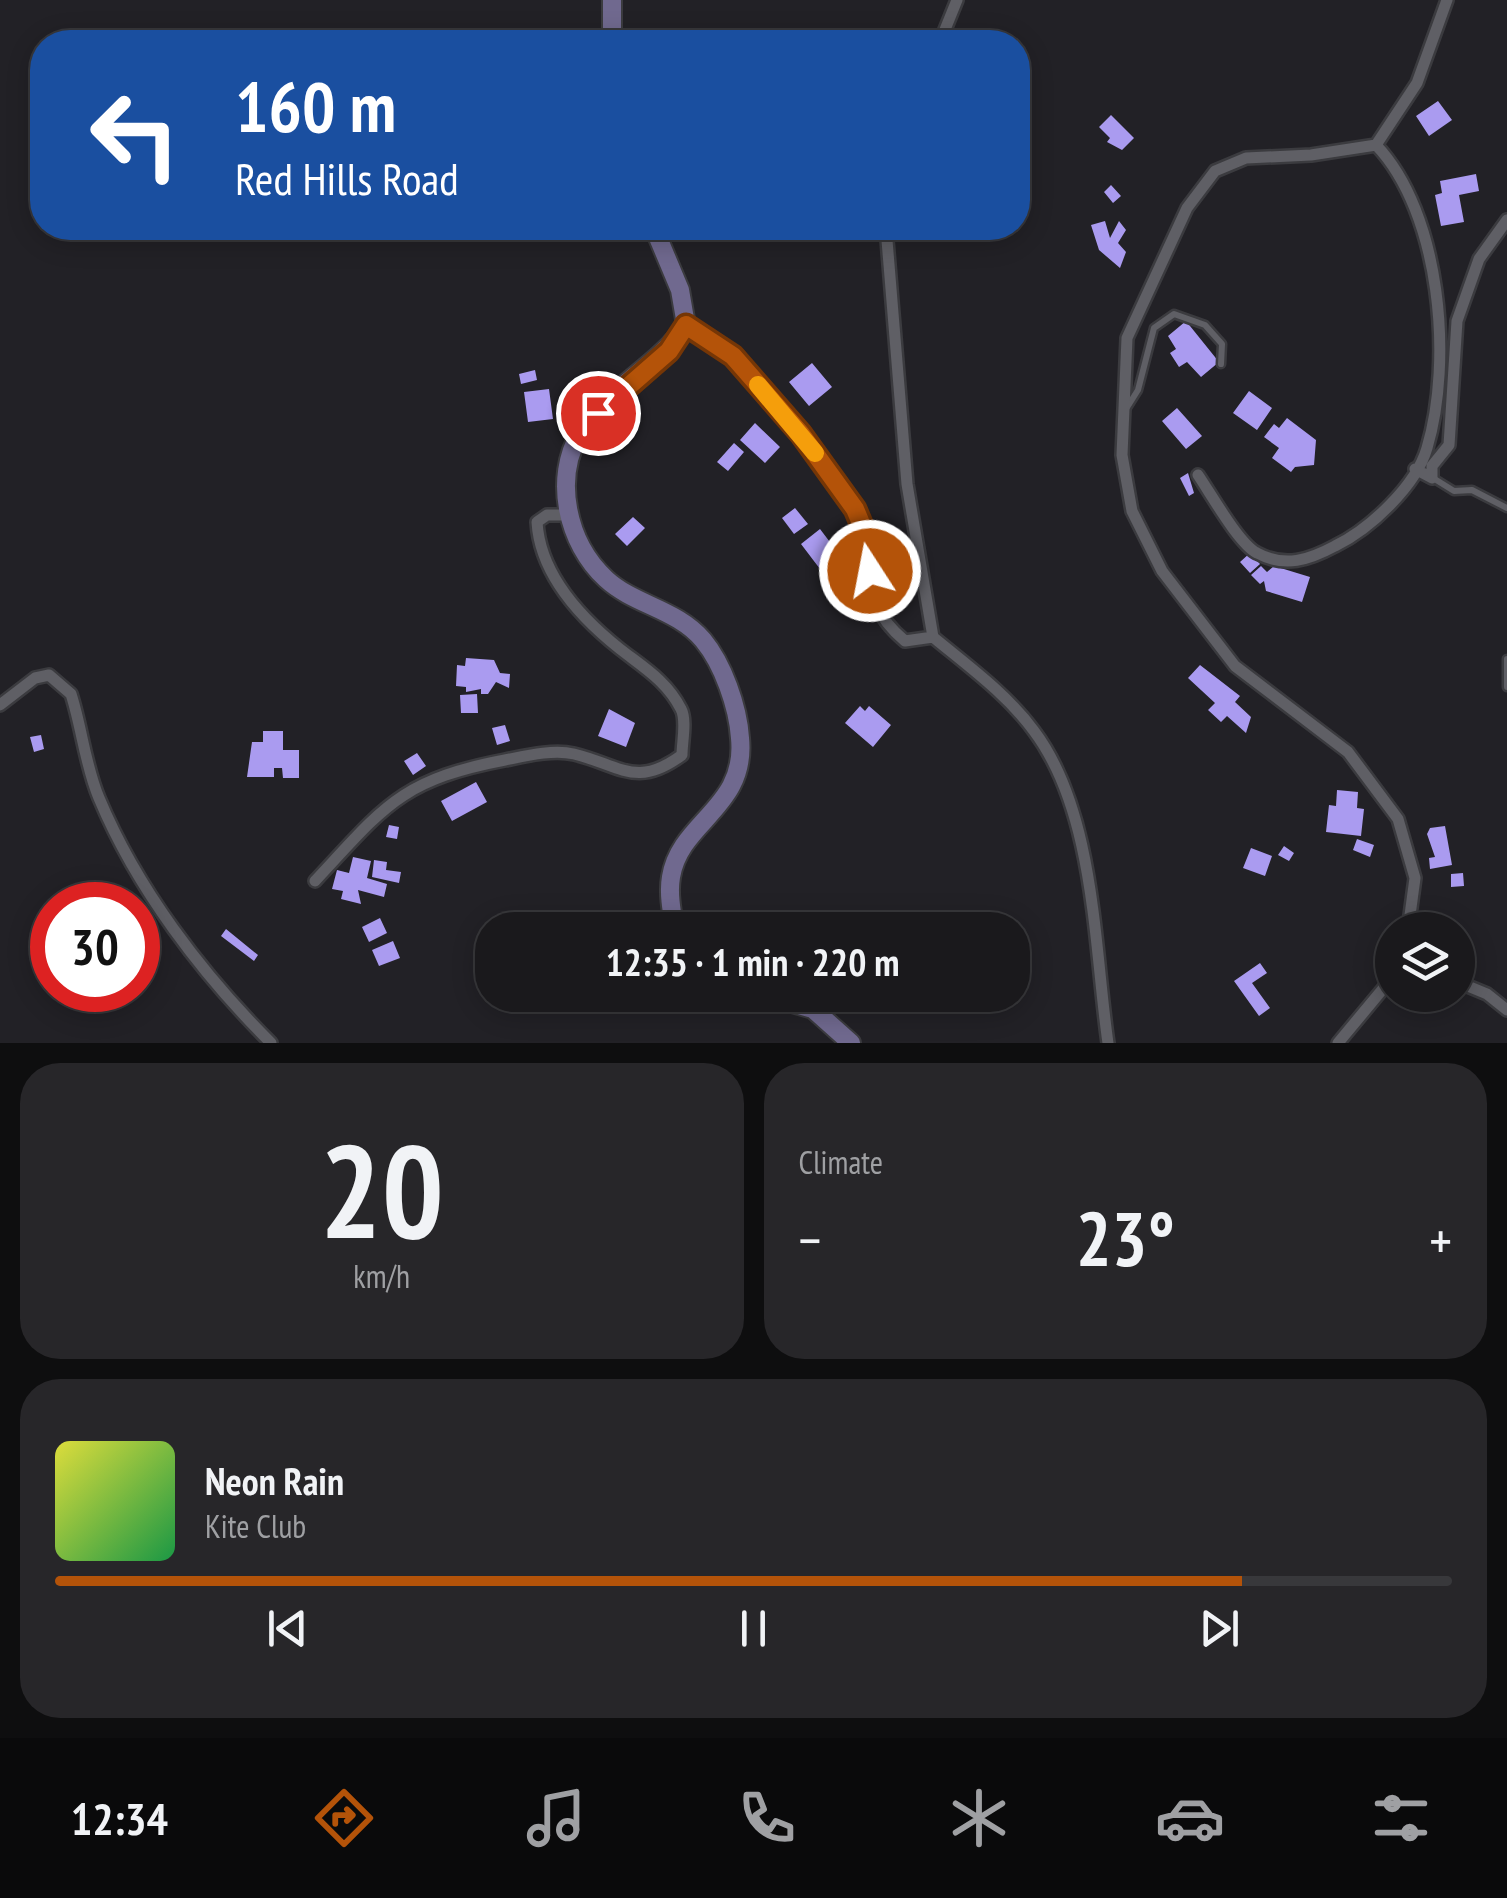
<!DOCTYPE html>
<meta charset="utf-8">
<style>
body{margin:0;font-family:"PT Sans Narrow",sans-serif;background:#272629;color:#f1f3f6;height:100vh;display:flex;flex-direction:column;font-size:38px;white-space:nowrap}
*{box-sizing:border-box;margin:0}
p{font-size:32px;color:#9fa0a3}
.icon{flex:none;width:55px;height:55px;fill:none;stroke:currentColor;stroke-width:2;stroke-linecap:round;stroke-linejoin:round}
.map{position:relative;height:1043px;overflow:hidden}
.side{display:flex;flex-direction:column;gap:20px;padding:20px;background:#0e0e0f;flex:1}
.side>*{flex:none}
.guide{position:absolute;left:30px;top:30px;width:1000px;height:210px;border-radius:40px;box-shadow:0 5px 25px #0003,0 0 0 2px #38383b;background:#1a4fa0;color:#fff;overflow:hidden}
.controls{position:absolute;left:1375px;top:912px;display:grid;gap:20px}
.controls a{display:grid;place-items:center;width:100px;height:100px;border-radius:50%;background:#1a191c;box-shadow:0 5px 25px #0003,0 0 0 2px #38383b;font-size:50px}
.speed{position:absolute;left:30px;top:882px;display:flex;gap:20px;font-size:50px;font-weight:700;text-align:center}
.speed>*{display:grid;place-content:center;width:130px;height:130px;border-radius:50%;background:#1a191c;box-shadow:0 5px 25px #0003,0 0 0 2px #38383b;line-height:1}
.speed .limit{border:15px solid #d22;background:#fff;color:#111}
.pin{position:absolute;display:grid;place-items:center;width:85px;height:85px;color:#fff;margin:-42px;border:5px solid #fff;border-radius:50%;box-shadow:0 2px 10px #0007}
.me{position:absolute;width:110px;margin:-55px;rotate:349deg;stroke-linejoin:round;filter:drop-shadow(0 0 8px #0008)}
.turn{display:flex;align-items:center;gap:35px;height:210px;padding:0 40px;font-size:45px}
.turn .icon{width:130px;height:130px;stroke-width:2.5}
.turn b{display:block;font-size:70px;line-height:85px}
.big{font-size:75px;font-weight:700;line-height:1.1}
.side .card{flex:1;display:flex;flex-direction:column;justify-content:center;gap:15px;min-width:0;padding:0 35px;border-radius:40px;background:#272629}
.side .dial{align-items:center;gap:0}
.dial b{font-size:130px;line-height:1}
.song{display:flex;align-items:center;gap:30px}
.cover{width:120px;height:120px;border-radius:15px;background:linear-gradient(135deg,hsl(60 70% 55%),hsl(140 70% 35%))}
.played{height:10px;border-radius:5px;background:linear-gradient(90deg,#b45309 85%,#38383b 85%)}
.keys{display:flex;justify-content:space-around;direction:ltr}
.heat{display:flex;justify-content:space-between;align-items:center;font-size:55px;direction:ltr}
.side .tiles{flex:1;display:grid;gap:20px;grid-template-columns:1fr 1fr}
.card:last-child{grid-column:span 2}
.trip{position:absolute;left:475px;top:912px;width:555px;height:100px;border-radius:40px;background:#1a191c;box-shadow:0 5px 25px #0003,0 0 0 2px #38383b;font-weight:700;line-height:100px;text-align:center}
.tabs{display:flex;height:160px;justify-content:space-around;align-items:center;background:#0a0a0b;color:#9fa0a3}
.tabs .icon{width:70px;height:70px}
.tabs .selected{color:#b45309}
.tabs b{font-size:45px;color:#f1f3f6}
.map>svg:first-child{display:block}
.building{fill:#aa9bf0}
.lines{fill:none;stroke-linecap:round;stroke-linejoin:round}
.service-casing{stroke:#3b3b3f;stroke-width:11}
.minor-casing{stroke:#3b3b3f;stroke-width:16}
.secondary-casing{stroke:#3b3b3f;stroke-width:22}
.service{stroke:#5f5f65;stroke-width:6}
.minor{stroke:#5f5f65;stroke-width:11}
.secondary{stroke:#70698f;stroke-width:18}
.route-casing{stroke:#753606;stroke-width:25}
.route{stroke:#b45309;stroke-width:18}
.slow{stroke:#f59e0b;stroke-width:18}
</style>
<div class="map">
<svg width="1507" height="1043" viewBox="0 0 1507 1043">
<rect width="100%" height="100%" fill="#222126"/>
<path class="building" d="M1438 101 1452 120 1429 136 1416 116Z
M1111 115 1134 138 1122 150 1107 142 1110 138 1099 127Z
M1476 174 1479 191 1459 195 1464 222 1441 226 1435 195 1442 193 1440 181Z
M1111 185 1121 196 1113 203 1104 192Z
M1105 221 1110 238 1119 221 1126 230 1118 243 1126 252 1120 268 1099 250 1091 225Z
M1186 321 1219 362 1201 377 1187 362 1179 367 1170 353 1176 349 1168 336Z
M812 363 832 387 809 406 789 382Z
M535 370 537 380 521 384 519 374Z
M549 389 553 419 528 422 524 392Z
M1249 391 1272 408 1257 430 1233 413Z
M1177 408 1202 436 1186 449 1162 421Z
M1287 418 1316 440 1314 465 1295 467 1291 472 1272 458 1279 448 1264 437 1274 424 1279 428Z
M755 423 780 447 765 463 740 440Z
M734 443 744 452 728 471 717 462Z
M1188 473 1194 493 1189 496 1180 478Z
M795 508 808 524 794 534 782 518Z
M633 517 645 528 627 546 615 534Z
M820 529 839 554 820 569 801 544Z
M1250 553 1260 564 1250 573 1240 562Z
M1261 566 1267 572 1274 566 1310 577 1302 602 1266 591 1264 581 1260 584 1251 575Z
M851 577 863 596 840 608 829 595Z
M466 658 494 660 500 673 510 674 509 688 496 682 488 694H481V689L466 692V687L456 686 457 665 465 666Z
M1200 665 1240 696 1235 702 1251 717 1246 733 1227 716 1221 722 1208 710 1215 703 1188 678Z
M477 694 478 713H461L460 695Z
M860 706 865 711 869 706 891 725 873 747 845 723Z
M609 709 635 723 626 747 598 736Z
M505 725 510 741 497 745 492 728Z
M263 731H283V750H299V778H283L282 768H274V777H247L252 742H263Z
M41 735 44 749 34 752 30 737Z
M417 753 426 766 413 775 404 761Z
M476 782 487 802 452 821 441 801Z
M1337 790 1358 792 1357 808 1364 809 1361 836 1326 832 1329 805 1336 806Z
M389 825 399 827 397 839 386 837Z
M1445 826 1452 865 1430 869 1429 858 1435 857 1427 834 1430 828Z
M1357 839 1374 845 1370 857 1353 850Z
M1284 846 1294 853 1289 861 1278 855Z
M1251 848 1272 856 1265 876 1243 868Z
M353 857 371 861 367 878 387 884 384 897 358 890 361 904 341 899 343 891 332 889 337 870 349 873Z
M374 860 387 862 386 870 401 872 399 883 372 877Z
M1463 873 1464 886 1451 887V874Z
M380 918 387 933 369 942 362 927Z
M226 929 258 955 254 961 221 936Z
M393 941 400 958 379 966 372 950Z
M1260 963 1267 973 1252 983 1270 1008 1259 1016 1234 981Z"/>
<g class="lines">
<g class="service-casing">
<path id="service" d="M1126 409 1138 390 1154 328 1174 314 1205 325 1222 344 1221 364
M1433 478 1454 491 1472 490 1507 508
M1507 659V687"/>
</g>
<g class="minor-casing">
<path id="minor" d="M940 42 957 0
M1376 145 1417 83 1447 0
M886 228 907 484 933 637
M686 325C701 335 717 343 731 355 764 381 836 473 856 511 884 564 851 596 905 641L933 637C968 666 1007 694 1034 731 1095 812 1094 946 1108 1043
M1415 469 1432 478V466L1449 445 1457 321 1479 259 1507 220
M1198 475C1211 494 1239 544 1257 553 1285 568 1309 560 1335 546 1370 529 1416 486 1427 448 1453 361 1441 213 1376 145L1311 155 1246 158 1215 171 1187 208 1127 338 1122 455 1132 511 1162 571 1235 666 1348 752 1398 819 1415 878 1408 930
M0 705 35 678 49 675 71 694C82 728 85 765 99 798 137 889 202 974 271 1043
M315 881C384 807 400 780 505 760 525 756 553 749 574 754 620 765 636 789 682 755 682 742 687 720 681 709 667 681 643 667 620 649 581 618 540 574 537 522L547 515H569
M1458 982 1487 994 1507 1010
M1338 1043 1387 984 1392 969"/>
</g>
<g class="secondary-casing">
<path id="secondary" d="M612 0V42
M654 228 680 290 686 325C658 367 605 389 580 433 553 479 567 543 606 579 634 605 677 609 703 640 723 664 738 707 740 738 747 808 680 821 671 877 668 894 672 913 675 930
M764 995 813 1009 851 1043"/>
</g>
<use href="#service" class="service"/>
<use href="#minor" class="minor"/>
<use href="#secondary" class="secondary"/>
</g>
<g class="lines">
<g class="route-casing">
<path id="route" d="M598 413 669 351 686 325 733 356 801 434 855 509 868 540 870 571"/>
</g>
<use href="#route" class="route"/>
<path class="slow" d="M758 385 815 453"/>
</g>
</svg>
<div class="controls">
<a><svg class="icon" aria-label="layers" viewBox="0 0 24 24"><path d="M12 4l9 5-9 5-9-5zM3 14l9 5 9-5"/></svg></a>
</div>
<div class="speed"><div class="limit">30</div></div>
<div class="pin" style="left:598px;top:413px;background:#d93025"><svg class="icon" aria-label="arrive" viewBox="0 0 24 24"><path d="M6 21V4h12l-3 4 3 4H6"/></svg></div>
<svg class="me" style="left:870px;top:571px" viewBox="-20 -20 40 40"><circle r="17" fill="#b45309" stroke="#fff" stroke-width="3"/><path d="M0-11L8 9 0 5-8 9z" fill="#fff"/></svg>
<div class="trip">12:35 · 1 min · 220 m</div>
<div class="guide">
<div class="turn"><svg class="icon" aria-label="left" viewBox="0 0 24 24"><path d="M17 20v-9H6M10 6l-5 5 5 5"/></svg><div><b>160 m</b>Red Hills Road</div></div>
</div>
</div>
<section class="side">
<div class="tiles">
<div class="card dial"><b>20</b><p>km/h</p></div>
<div class="card"><p>Climate</p>
<div class="heat"><a>−</a><b class="big">23°</b><a>+</a></div>
</div>
<div class="card">
<div class="song"><i class="cover"></i><div><b>Neon Rain</b><p>Kite Club</p></div></div>
<div class="played"></div>
<div class="keys"><svg class="icon" aria-label="previous" viewBox="0 0 24 24"><path d="M18 5L8 12l10 7zM5 5v14"/></svg><svg class="icon" aria-label="pause" viewBox="0 0 24 24"><path d="M8 5v14M16 5v14"/></svg><svg class="icon" aria-label="next" viewBox="0 0 24 24"><path d="M6 5l10 7-10 7zM19 5v14"/></svg></div>
</div>
</div>
</section>
<nav class="tabs">
<b>12:34</b>
<svg class="icon selected" aria-label="directions" viewBox="0 0 24 24"><path d="M12 3l9 9-9 9-9-9zM9 14v-3h6M13 9l2 2-2 2"/></svg>
<svg class="icon" aria-label="music" viewBox="0 0 24 24"><path d="M9 18V5l10-2v13"/><circle cx="6" cy="18" r="3"/><circle cx="16" cy="16" r="3"/></svg>
<svg class="icon" aria-label="phone" viewBox="0 0 24 24"><path d="M5 4h4l2 5-3 2q2 4 5 5l2-3 5 2v4C11 20 4 13 5 4z"/></svg>
<svg class="icon" aria-label="climate" viewBox="0 0 24 24"><path d="M12 3v18M4 7l16 10M4 17L20 7"/></svg>
<svg class="icon" aria-label="car" viewBox="0 0 24 24"><path d="M5 17H2v-5l4-1 3-4h7l3 4 3 1v5h-3M9 17h6M6 11h13"/><circle cx="7" cy="17" r="2"/><circle cx="17" cy="17" r="2"/></svg>
<svg class="icon" aria-label="filters" viewBox="0 0 24 24"><path d="M4 7h16M4 17h16"/><circle cx="9" cy="7" r="2"/><circle cx="15" cy="17" r="2"/></svg>
</nav>
